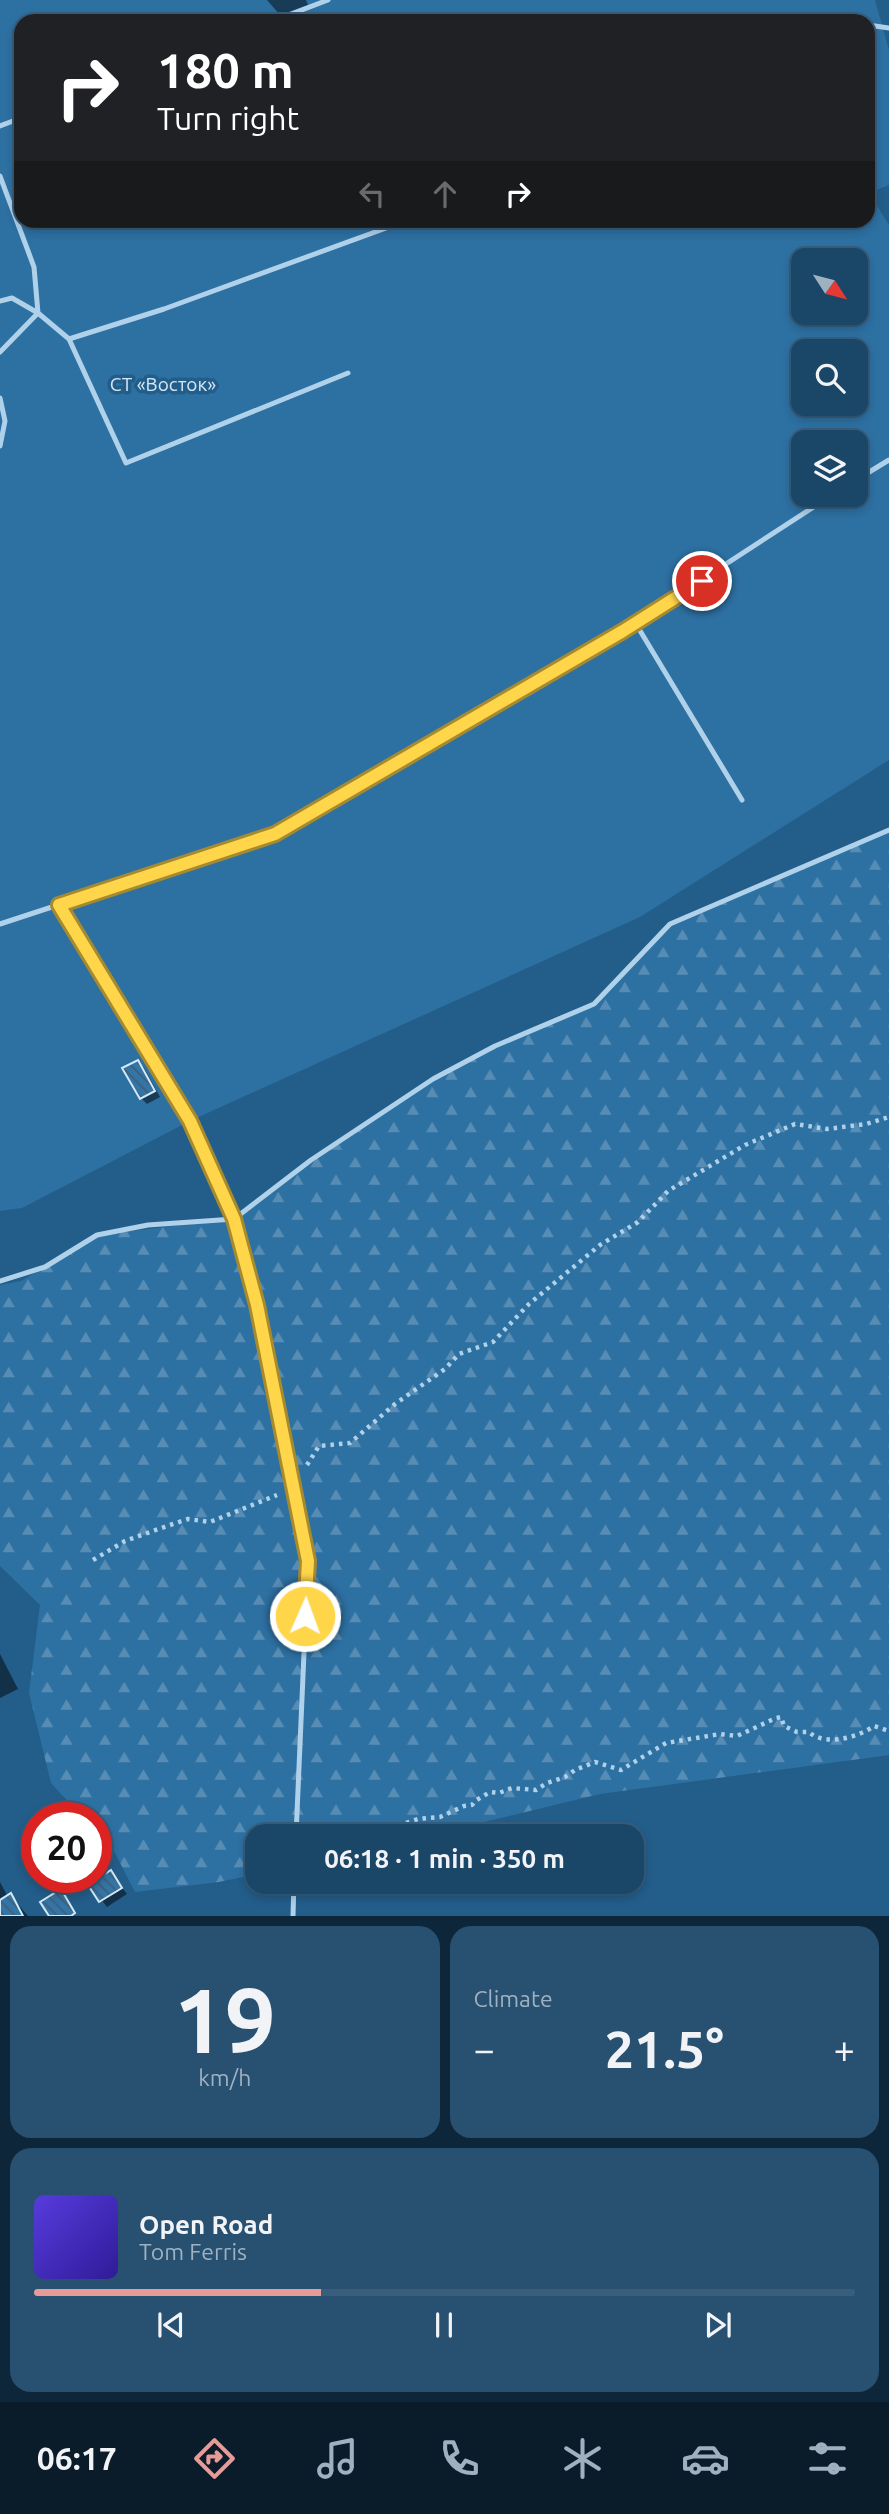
<!DOCTYPE html>
<meta charset="utf-8">
<style>
body{margin:0;font-family:Ubuntu,sans-serif;background:#275071;color:#f1f3f6;height:100vh;display:flex;flex-direction:column;font-size:26px;white-space:nowrap}
*{box-sizing:border-box;margin:0}
p{font-size:23px;color:#9fb1c0}
.icon{flex:none;width:38px;height:38px;fill:none;stroke:currentColor;stroke-width:2;stroke-linecap:round;stroke-linejoin:round}
.map{position:relative;height:1916px;overflow:hidden}
.details{display:flex;flex-direction:column;gap:10px;padding:10px;background:#0e2639;flex:1}
.details>*{flex:none}
.hud{position:absolute;left:14px;top:14px;width:861px;height:214px;border-radius:21px;box-shadow:0 4px 10px #0003,0 0 0 2px #385e7c;background:#202124;color:#fff;overflow:hidden}
.needle{width:46px;rotate:126deg}
.controls{position:absolute;left:791px;top:248px;display:grid;gap:14px}
.controls a{display:grid;place-items:center;width:77px;height:77px;border-radius:14px;background:#1a4668;box-shadow:0 4px 10px #0003,0 0 0 2px #385e7c;font-size:35px}
.speed{position:absolute;left:21px;top:1802px;display:flex;gap:14px;font-size:35px;font-weight:700;text-align:center}
.speed>*{display:grid;place-content:center;width:91px;height:91px;border-radius:50%;background:#1a4668;box-shadow:0 4px 10px #0003,0 0 0 2px #385e7c;line-height:1}
.speed .limit{border:10px solid #d22;background:#fff;color:#111}
.pin{position:absolute;display:grid;place-items:center;width:60px;height:60px;color:#fff;margin:-30px;border:4px solid #fff;border-radius:50%;box-shadow:0 2px 7px #0007}
.me{position:absolute;width:77px;margin:-38px;rotate:2deg;stroke-linejoin:round;filter:drop-shadow(0 0 5px #0008)}
.turn{display:flex;align-items:center;gap:24px;height:147px;padding:0 28px;font-size:32px}
.turn .icon{width:91px;height:91px;stroke-width:2.5}
.turn b{display:block;font-size:49px;line-height:60px}
.lanes{display:flex;align-items:center;height:66px;padding:0 28px;background:#0003;justify-content:center;gap:35px;direction:ltr}
.lanes .off{opacity:.35}
.big{font-size:52px;font-weight:600;line-height:1.1}
.details .tile{flex:1;display:flex;flex-direction:column;justify-content:center;gap:10px;min-width:0;padding:0 24px;border-radius:21px;background:#275071}
.details .dial{align-items:center;gap:0}
.dial b{font-size:91px;line-height:1}
.song{display:flex;align-items:center;gap:21px}
.cover{width:84px;height:84px;border-radius:10px;background:linear-gradient(135deg,hsl(250 70% 55%),hsl(250 70% 35%))}
.played{height:7px;border-radius:4px;background:linear-gradient(90deg,#e69b98 35%,#385e7c 35%)}
.keys{display:flex;justify-content:space-around;direction:ltr}
.heat{display:flex;justify-content:space-between;align-items:center;font-size:38px;direction:ltr}
.details .tiles{flex:1;display:grid;gap:10px;grid-template-columns:1fr 1fr}
.tile:last-child{grid-column:span 2}
.trip{position:absolute;left:245px;top:1824px;width:399px;height:70px;border-radius:21px;background:#1a4668;box-shadow:0 4px 10px #0003,0 0 0 2px #385e7c;font-weight:600;line-height:70px;text-align:center}
.menu{display:flex;height:112px;justify-content:space-around;align-items:center;background:#0a1c2a;color:#9fb1c0}
.menu .icon{width:49px;height:49px}
.menu .active{color:#e69b98}
.menu b{font-size:32px;color:#f1f3f6}
.map>svg:first-child{display:block}
.forest{fill:url(#forest-firs)}
.garden{fill:#2d70a2;fill-rule:evenodd}
.shadow{fill:#0007}
.building{fill:url(#building-back-hatch);stroke:#d4e9f8;stroke-width:2}
.lines{fill:none;stroke-linecap:round;stroke-linejoin:round}
.path{stroke:#b0d1ea;stroke-width:4.5;stroke-dasharray:3.5 5;stroke-linecap:butt}
.service{stroke:#b0d1ea;stroke-width:5}
.route-casing{stroke:#a68a30;stroke-width:18}
.route{stroke:#ffd54a;stroke-width:12}
.labels{text-anchor:middle;dominant-baseline:central;stroke-width:7;stroke-linejoin:round;paint-order:stroke}
.park-label{font-size:19px;fill:#d4e9f8;stroke:#235d8a}
</style>
<div class="map">
<svg width="889" height="1916" viewBox="0 0 889 1916">
<defs>
<pattern id="forest-firs" width="22" height="20" patternUnits="userSpaceOnUse" patternTransform="scale(1.75)"><rect width="22" height="20" fill="#2d70a2"/><path d="M5 1l3.5 6h-7zM16 11l3.5 6h-7z" fill="#578db5"/></pattern>
<pattern id="building-back-hatch" width="6" height="6" patternUnits="userSpaceOnUse" patternTransform="scale(1.75)"><rect width="6" height="6" fill="#3375a7"/><path d="M-1 5l2 2M0 0l6 6M5-1l2 2" fill="none" stroke="#415e75"/></pattern>
</defs>
<rect width="100%" height="100%" fill="#235d8a"/>
<path class="forest" d="M889 830V1755L600 1794 426 1836H257V1874L219 1882 135 1892 114 1851 96 1832V1818H83L51 1783 29 1693 40 1605 0 1566V1285L21 1281 97 1235 234 1219 311 1160 433 1079 495 1046 594 1004 670 924Z"/>
<path class="garden" d="M0 0H875L889 50V185L869 193 889 225V760L640 917 190 1121 22 1208 0 1211ZM21 21H868V220H21ZM803 261H856V313H803ZM803 352H856V404H803ZM803 443H856V495H803Z"/>
<path class="shadow" d="M267 0H306L308 5 280 15Z
M347 220H364L352 225Z
M138 1062 144 1068 160 1097 147 1104 141 1098Z
M0 1654 18 1689 0 1698Z
M110 1872 127 1894 107 1907 90 1885Z
M0 1882 8 1897 11 1896 28 1916H0Z"/>
<path class="building" d="M138 1060 155 1091 140 1099 122 1068Z
M111 1870 122 1888 99 1902 88 1885Z
M61 1889 75 1913 71 1916H49L40 1902Z
M11 1893 23 1916H0V1900Z"/>
<g class="lines">
<path class="path" d="M307 1465 319 1446 350 1443 395 1404 445 1369 459 1354 493 1342 529 1304 600 1245 638 1222 668 1191 745 1145 795 1124 827 1129 866 1124 889 1117
M93 1560 125 1541 167 1526 188 1519 210 1522 277 1495
M349 1836 373 1826 400 1825 418 1819 440 1817 464 1806 472 1805 475 1801 490 1792 499 1793 512 1788 536 1790 547 1783 565 1777 575 1770 595 1762 621 1770 666 1743 720 1734 737 1736 776 1718 781 1717 784 1726 797 1732H809C825 1747 859 1737 874 1726L889 1731"/>
<path class="service" d="M273 21 328 0
M868 25 889 28
M0 126 21 118
M0 176 34 267 38 313 69 339
M0 301 12 298 38 313 0 352
M348 373 126 463 69 339 164 309 408 220
M0 398 5 421 0 446
M856 480 889 460
M636 624 742 800
M59 905 190 1121 234 1219 257 1305 308 1561 296 1836
M0 924 275 834 623 631 832 495
M0 1281 45 1267 97 1235 148 1225 234 1219 311 1160 433 1079 495 1046 594 1004 670 924 889 830
M293 1916 294 1881"/>
</g>
<g class="lines">
<g class="route-casing">
<path id="route" d="M305 1616 308 1561 257 1305 234 1219 190 1121 59 905 275 834 623 631 702 581"/>
</g>
<use href="#route" class="route"/>
</g>
<g class="labels">
<g class="park-label">
<text x="163" y="384">СТ «Восток»</text>
</g>
</g>
</svg>
<div class="controls">
<a><svg class="needle" viewBox="-14 -14 28 28"><path d="M0-13l5 13h-10z" fill="#e53935"/><path d="M0 13l5-13h-10z" fill="#9fb1c0"/></svg></a>
<a><svg class="icon" aria-label="search" viewBox="0 0 24 24"><circle cx="10" cy="10" r="6"/><path d="M15 15l6 6"/></svg></a>
<a><svg class="icon" aria-label="layers" viewBox="0 0 24 24"><path d="M12 4l9 5-9 5-9-5zM3 14l9 5 9-5"/></svg></a>
</div>
<div class="speed"><div class="limit">20</div></div>
<div class="pin" style="left:702px;top:581px;background:#d93025"><svg class="icon" aria-label="arrive" viewBox="0 0 24 24"><path d="M6 21V4h12l-3 4 3 4H6"/></svg></div>
<svg class="me" style="left:305px;top:1616px" viewBox="-20 -20 40 40"><circle r="17" fill="#ffd54a" stroke="#fff" stroke-width="3"/><path d="M0-11L8 9 0 5-8 9z" fill="#fff"/></svg>
<div class="trip">06:18 · 1 min · 350 m</div>
<div class="hud">
<div class="turn"><svg class="icon" aria-label="right" viewBox="0 0 24 24"><path d="M7 20v-9h11M14 6l5 5-5 5"/></svg><div><b>180 m</b>Turn right</div></div>
<div class="lanes"><svg class="icon off" aria-label="left" viewBox="0 0 24 24"><path d="M17 20v-9H6M10 6l-5 5 5 5"/></svg><svg class="icon off" aria-label="ahead" viewBox="0 0 24 24"><path d="M12 20V5M6 11l6-6 6 6"/></svg><svg class="icon" aria-label="right" viewBox="0 0 24 24"><path d="M7 20v-9h11M14 6l5 5-5 5"/></svg></div>
</div>
</div>
<section class="details">
<div class="tiles">
<div class="tile dial"><b>19</b><p>km/h</p></div>
<div class="tile"><p>Climate</p>
<div class="heat"><a>−</a><b class="big">21.5°</b><a>+</a></div>
</div>
<div class="tile">
<div class="song"><i class="cover"></i><div><b>Open Road</b><p>Tom Ferris</p></div></div>
<div class="played"></div>
<div class="keys"><svg class="icon" aria-label="previous" viewBox="0 0 24 24"><path d="M18 5L8 12l10 7zM5 5v14"/></svg><svg class="icon" aria-label="pause" viewBox="0 0 24 24"><path d="M8 5v14M16 5v14"/></svg><svg class="icon" aria-label="next" viewBox="0 0 24 24"><path d="M6 5l10 7-10 7zM19 5v14"/></svg></div>
</div>
</div>
</section>
<nav class="menu">
<b>06:17</b>
<svg class="icon active" aria-label="directions" viewBox="0 0 24 24"><path d="M12 3l9 9-9 9-9-9zM9 14v-3h6M13 9l2 2-2 2"/></svg>
<svg class="icon" aria-label="music" viewBox="0 0 24 24"><path d="M9 18V5l10-2v13"/><circle cx="6" cy="18" r="3"/><circle cx="16" cy="16" r="3"/></svg>
<svg class="icon" aria-label="phone" viewBox="0 0 24 24"><path d="M5 4h4l2 5-3 2q2 4 5 5l2-3 5 2v4C11 20 4 13 5 4z"/></svg>
<svg class="icon" aria-label="climate" viewBox="0 0 24 24"><path d="M12 3v18M4 7l16 10M4 17L20 7"/></svg>
<svg class="icon" aria-label="car" viewBox="0 0 24 24"><path d="M5 17H2v-5l4-1 3-4h7l3 4 3 1v5h-3M9 17h6M6 11h13"/><circle cx="7" cy="17" r="2"/><circle cx="17" cy="17" r="2"/></svg>
<svg class="icon" aria-label="filters" viewBox="0 0 24 24"><path d="M4 7h16M4 17h16"/><circle cx="9" cy="7" r="2"/><circle cx="15" cy="17" r="2"/></svg>
</nav>
